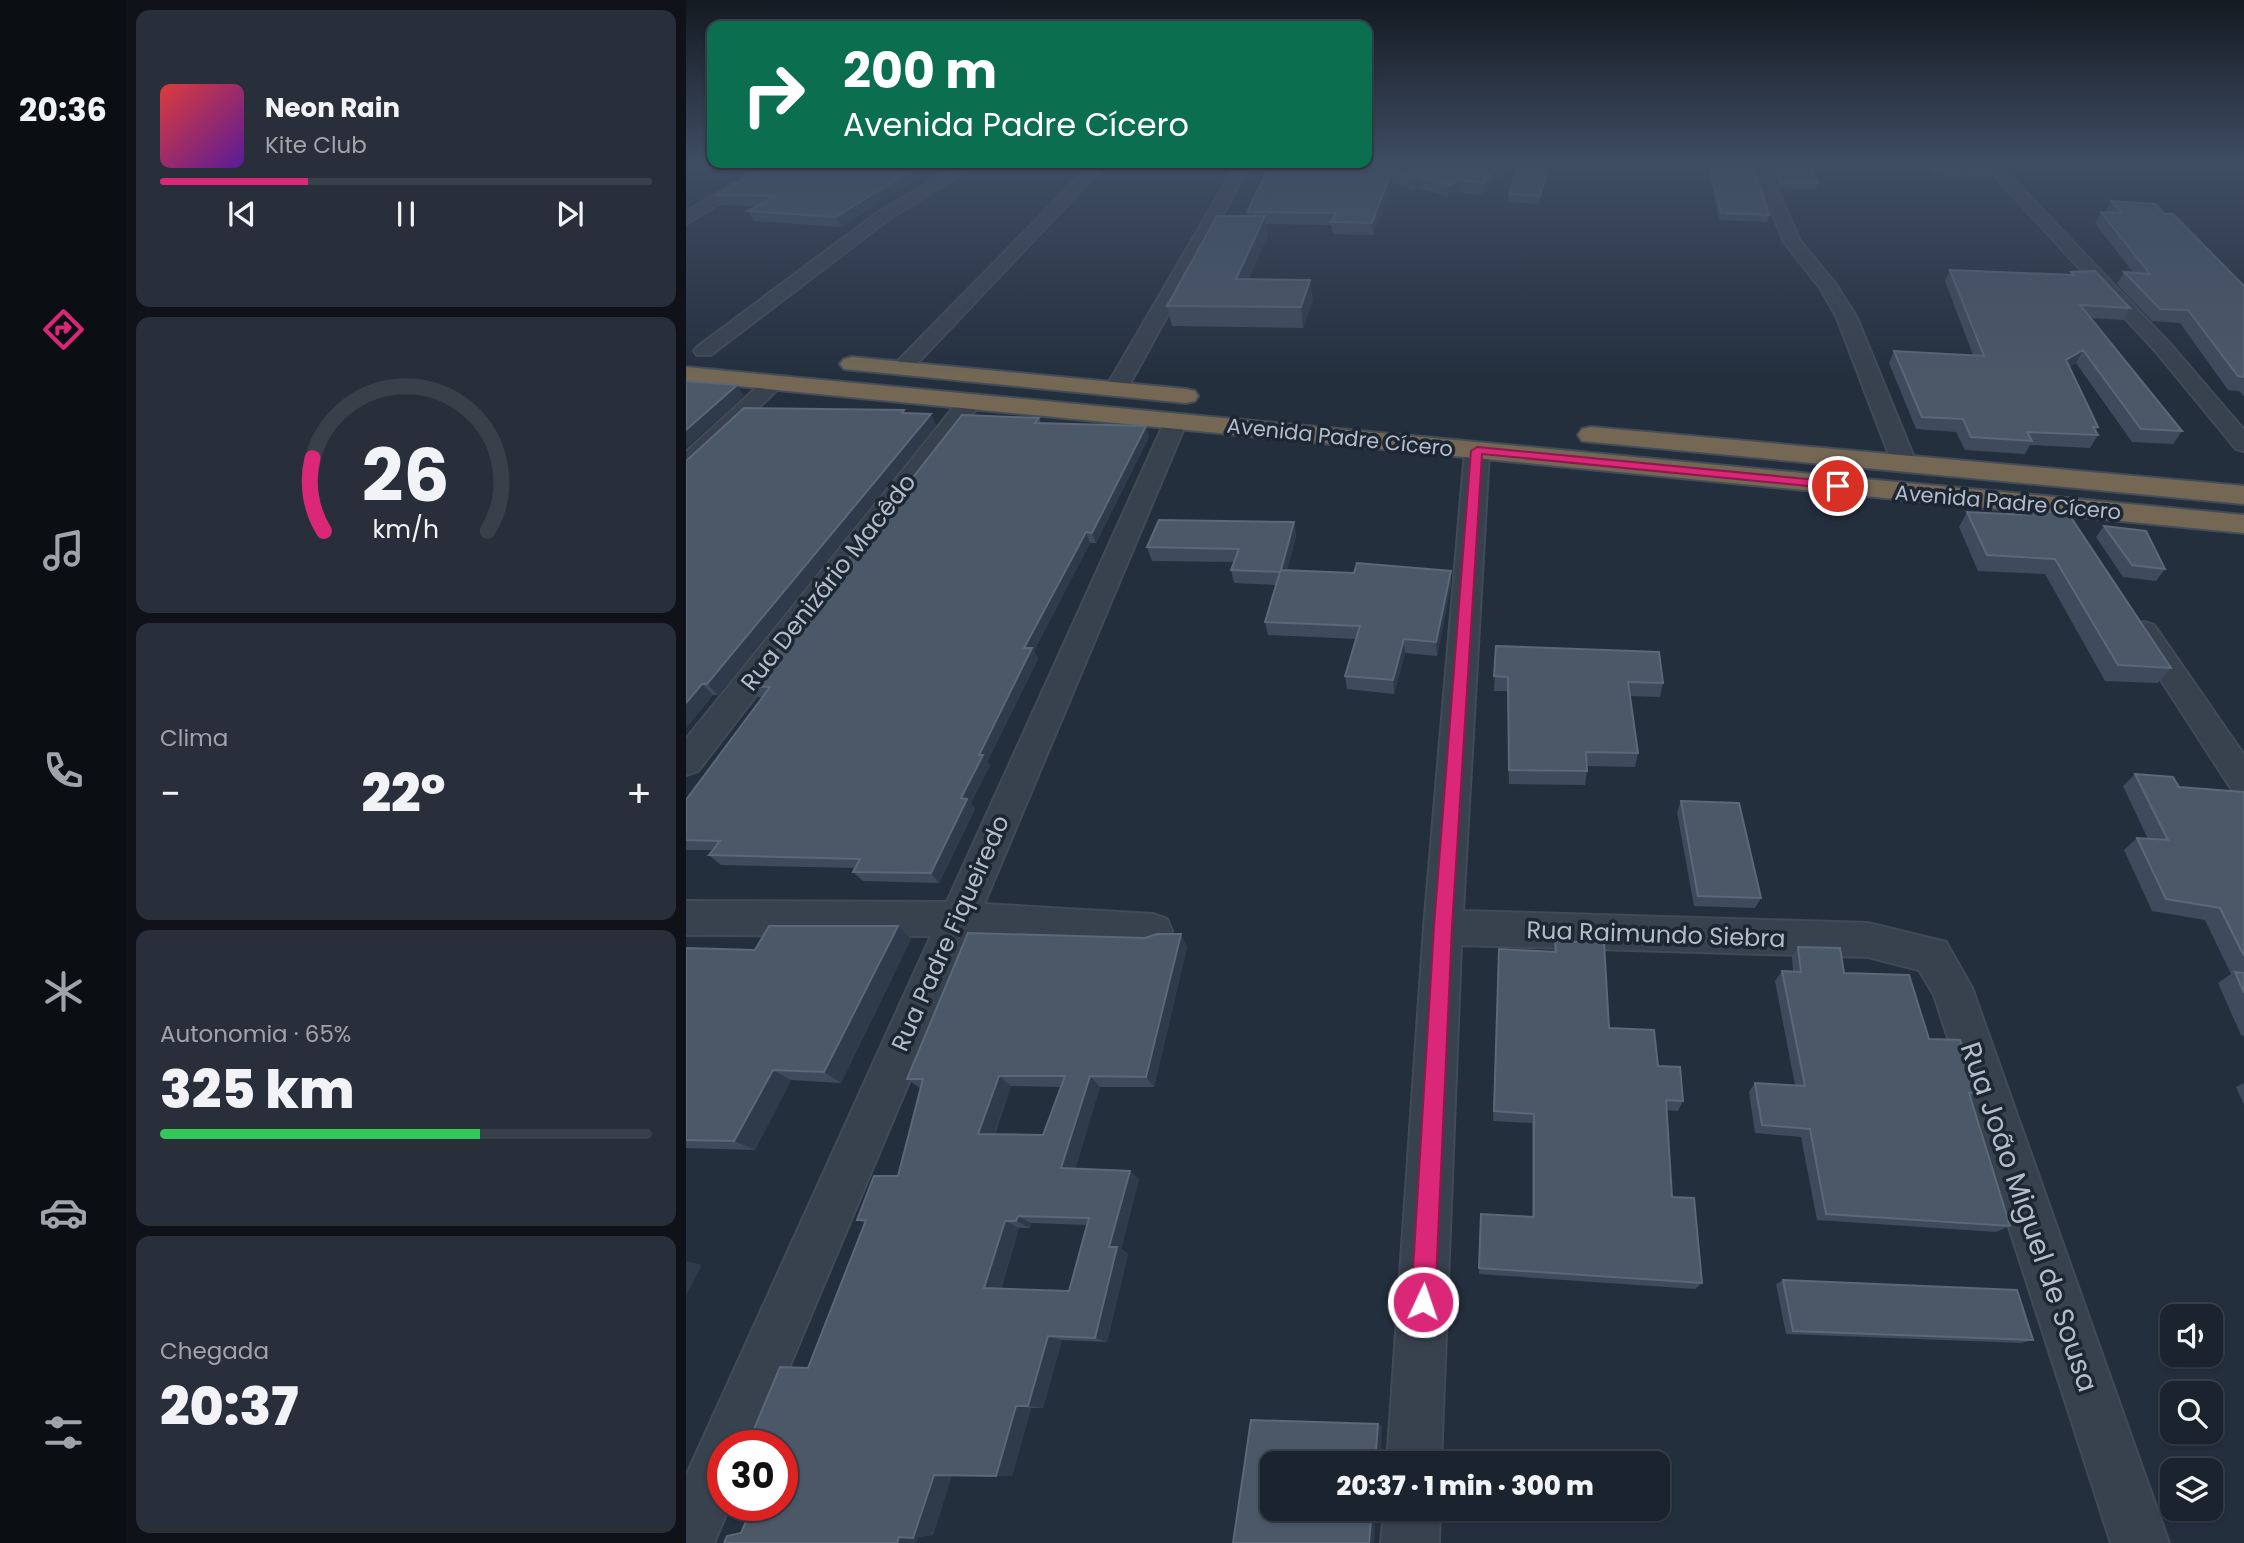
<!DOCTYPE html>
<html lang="pt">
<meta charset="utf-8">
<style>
body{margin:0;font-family:Poppins,sans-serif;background:#282f3a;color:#f1f3f6;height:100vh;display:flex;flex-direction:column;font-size:26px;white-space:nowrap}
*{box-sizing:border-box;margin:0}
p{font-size:23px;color:#a0a4aa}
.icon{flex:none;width:38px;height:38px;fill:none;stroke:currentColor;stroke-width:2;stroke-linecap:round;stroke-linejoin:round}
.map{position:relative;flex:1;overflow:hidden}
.panel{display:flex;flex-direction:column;gap:10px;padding:10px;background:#0f1319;width:560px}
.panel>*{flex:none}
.top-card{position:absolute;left:21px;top:21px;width:665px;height:147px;border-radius:14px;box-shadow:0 2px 5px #0004,0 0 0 2px #39404a;background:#0b6e4f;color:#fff;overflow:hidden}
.controls{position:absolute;left:1474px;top:1304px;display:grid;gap:14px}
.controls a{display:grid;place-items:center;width:63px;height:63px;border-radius:14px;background:#1b232e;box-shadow:0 2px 5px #0004,0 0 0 2px #39404a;font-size:35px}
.speed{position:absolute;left:21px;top:1430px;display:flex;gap:14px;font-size:35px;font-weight:700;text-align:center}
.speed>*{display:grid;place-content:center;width:91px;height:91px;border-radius:50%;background:#1b232e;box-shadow:0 2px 5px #0004,0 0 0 2px #39404a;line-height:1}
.speed .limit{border:10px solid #d22;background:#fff;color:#111}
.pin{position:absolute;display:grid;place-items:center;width:60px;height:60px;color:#fff;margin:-30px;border:4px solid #fff;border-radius:50%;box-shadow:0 2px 7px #0007}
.me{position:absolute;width:77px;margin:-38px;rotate:3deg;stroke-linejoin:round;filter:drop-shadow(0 0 5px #0008)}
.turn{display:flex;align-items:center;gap:24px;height:147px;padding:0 21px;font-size:32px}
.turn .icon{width:91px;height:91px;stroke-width:2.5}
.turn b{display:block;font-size:49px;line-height:60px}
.big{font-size:52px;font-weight:800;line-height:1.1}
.panel .card{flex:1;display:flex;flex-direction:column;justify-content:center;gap:10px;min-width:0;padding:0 24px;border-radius:14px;background:#282f3a}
.panel .dial{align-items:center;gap:0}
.dial svg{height:182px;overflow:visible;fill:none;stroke:#39404a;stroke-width:7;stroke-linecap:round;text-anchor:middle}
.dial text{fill:#f1f3f6;stroke:none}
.song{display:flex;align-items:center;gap:21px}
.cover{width:84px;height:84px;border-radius:10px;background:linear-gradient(135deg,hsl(0 70% 55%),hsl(270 70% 35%))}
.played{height:7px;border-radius:4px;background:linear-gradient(90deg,#db2777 30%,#39404a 30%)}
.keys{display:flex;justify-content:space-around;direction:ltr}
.heat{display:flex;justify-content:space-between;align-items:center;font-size:38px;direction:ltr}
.charge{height:10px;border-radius:5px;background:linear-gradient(90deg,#34c759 65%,#39404a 0)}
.trip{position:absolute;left:574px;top:1451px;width:410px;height:70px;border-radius:14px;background:#1b232e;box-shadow:0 2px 5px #0004,0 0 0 2px #39404a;font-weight:800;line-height:70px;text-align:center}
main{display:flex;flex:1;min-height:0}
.dock{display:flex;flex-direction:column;width:126px;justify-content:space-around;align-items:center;background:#0b0e12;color:#a0a4aa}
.dock .icon{width:49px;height:49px}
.dock .on{color:#db2777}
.dock b{font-size:32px;color:#f1f3f6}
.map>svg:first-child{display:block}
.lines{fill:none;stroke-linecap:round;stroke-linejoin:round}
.minor-casing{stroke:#414a57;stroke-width:4}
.highway-casing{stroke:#434c59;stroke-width:4}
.minor{fill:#38414e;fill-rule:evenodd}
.highway{fill:#746855;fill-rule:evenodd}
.wall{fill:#3f4b5c;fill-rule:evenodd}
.shaded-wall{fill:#2f3b4b}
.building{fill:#4b5868;stroke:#5c6777;stroke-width:2;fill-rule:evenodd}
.route{fill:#db2777;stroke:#8e194d;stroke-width:2}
.labels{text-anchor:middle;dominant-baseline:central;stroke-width:7;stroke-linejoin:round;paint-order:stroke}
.far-street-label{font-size:21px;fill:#b4bcc9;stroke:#1d2633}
.street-label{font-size:24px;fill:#b4bcc9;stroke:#1d2633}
.near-street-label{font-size:28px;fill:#b4bcc9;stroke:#1d2633}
</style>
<main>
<nav class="dock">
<b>20:36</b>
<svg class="icon on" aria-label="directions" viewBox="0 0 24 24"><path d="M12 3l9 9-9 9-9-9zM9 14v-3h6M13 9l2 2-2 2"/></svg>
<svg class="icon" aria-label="music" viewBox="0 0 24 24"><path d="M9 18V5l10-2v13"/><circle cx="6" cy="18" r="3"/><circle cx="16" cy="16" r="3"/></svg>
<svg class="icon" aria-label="phone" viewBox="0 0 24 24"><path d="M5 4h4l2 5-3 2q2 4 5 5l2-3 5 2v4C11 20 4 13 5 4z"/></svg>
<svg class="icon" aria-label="climate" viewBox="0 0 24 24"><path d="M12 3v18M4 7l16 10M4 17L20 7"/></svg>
<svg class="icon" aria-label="car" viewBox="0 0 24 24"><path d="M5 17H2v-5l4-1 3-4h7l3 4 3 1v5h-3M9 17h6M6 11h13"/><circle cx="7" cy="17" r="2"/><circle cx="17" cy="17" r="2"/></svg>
<svg class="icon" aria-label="filters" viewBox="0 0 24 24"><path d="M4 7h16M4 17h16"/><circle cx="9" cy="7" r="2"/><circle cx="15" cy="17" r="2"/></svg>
</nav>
<section class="panel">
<div class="card">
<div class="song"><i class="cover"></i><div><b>Neon Rain</b><p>Kite Club</p></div></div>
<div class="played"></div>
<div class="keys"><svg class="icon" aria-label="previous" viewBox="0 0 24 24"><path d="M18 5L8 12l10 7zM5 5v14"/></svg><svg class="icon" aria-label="pause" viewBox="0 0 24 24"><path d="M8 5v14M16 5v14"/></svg><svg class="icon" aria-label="next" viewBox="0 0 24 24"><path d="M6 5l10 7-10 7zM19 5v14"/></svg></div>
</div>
<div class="card dial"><svg viewBox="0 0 100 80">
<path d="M14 69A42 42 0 1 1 86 69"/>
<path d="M14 69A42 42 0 0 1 9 37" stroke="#db2777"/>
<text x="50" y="56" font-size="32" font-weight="700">26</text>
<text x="50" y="72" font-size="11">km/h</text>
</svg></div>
<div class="card"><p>Clima</p>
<div class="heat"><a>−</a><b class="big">22°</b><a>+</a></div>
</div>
<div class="card"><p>Autonomia · 65%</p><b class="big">325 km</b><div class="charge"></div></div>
<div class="card"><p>Chegada</p><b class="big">20:37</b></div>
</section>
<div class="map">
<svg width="1558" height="1543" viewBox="0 0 1558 1543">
<rect width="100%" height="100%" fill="#242f3e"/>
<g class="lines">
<g class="minor-casing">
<path id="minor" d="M1065 162H1079L1114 241 1149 283 1171 318 1231 465 1227 470H1211L1207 465 1151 318 1135 289 1098 242Z
M1296 162H1311L1486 346 1558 430V451L1550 449 1472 354Z
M81 163H98L0 224V212Z
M276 163 291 164 203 219 25 355H11L8 351 11 347 191 213Z
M406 163H421L222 373H208L205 369 208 365Z
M551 163H565L441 389 430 395 422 394 419 389Z
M88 376 99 382 95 386 8 470 0 472V452L81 378Z
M283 396 294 403 291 408 12 771 0 775V739L275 398Z
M490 414 501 421 298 904 467 914 481 919 486 931 481 943 467 948 284 937 70 1446H37V1505H44L28 1543H0V1476L245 936 0 935V901L261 902 479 421Z
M791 444 799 446 803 451 777 911 1182 923 1260 942 1286 988 1483 1543H1425L1248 995 1233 970 1182 957 775 945 755 1463H701L738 927 779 451 783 446Z
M1458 622 1468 625 1558 755V794L1546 790 1444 632 1448 625Z
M698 1508H754L753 1543H695Z"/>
</g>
<g class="highway-casing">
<path id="highway" d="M166 357 500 389 509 391 512 396 509 401 500 403 158 369 154 364 158 359Z
M0 367 1558 515V533L0 381Z
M905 427 1558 486V504L896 441 892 435 896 429Z"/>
</g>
<use href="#minor" class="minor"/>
<use href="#highway" class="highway"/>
</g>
<path class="wall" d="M826 162 797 195 773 192 762 197 733 188 729 190 706 183 687 235 647 234 645 225 580 224 582 235 562 280 627 300 617 328 486 326 481 306 561 216V212L585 163Z
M1020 162H1066L1083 215 1081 222 1033 220Z
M1082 162H1123L1132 183 1130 190 1093 188Z
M1239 162H1296L1305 174 1303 178 1247 175Z
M256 163 155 227 68 221 62 211 72 206 36 205 30 195Z
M862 169V176L853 204 822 202 823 194Z
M1425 201 1479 214 1558 286V396L1553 391 1542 390 1494 323 1466 321 1431 284 1438 272H1447L1409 224 1415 212H1420Z
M1264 270 1383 275 1385 272 1444 308 1437 320 1404 318 1496 431 1487 444 1446 442 1390 363 1383 367 1412 427 1410 431 1412 435 1404 448 1344 445 1339 454 1279 450 1270 432 1230 429 1203 363 1208 351 1287 355 1259 281Z
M218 410 220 413 250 425 32 695H27L0 728V461Z
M353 418 355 423 460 426 463 437 410 543H404L348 651 352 659 301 762 304 765 285 803 289 809 253 883 177 881 167 872 169 868 35 865 23 855 27 850H0V800L77 697H72L63 686Z
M1340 511 1485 668 1472 683 1419 681 1359 574 1292 571 1273 527 1281 512 1338 515Z
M608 522 610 536 601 570 668 573 765 571V585L751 656 719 653 708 694 661 689 659 676 670 639 582 635 579 622 590 585 548 583 545 570 548 562 466 561 461 547Z
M1418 526 1479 569 1470 581 1437 577 1410 537Z
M810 646 977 683 974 697 944 696 952 753 949 767 901 766V771L899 785 823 784 821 691H808Z
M1449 774 1493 787 1558 792V1036L1555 1035 1532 983 1545 974 1519 920 1466 911 1438 850 1451 838 1462 839 1437 786Z
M995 801 1075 898 1069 908 1008 906 991 812Z
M212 926 225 939 155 1083 105 1080 69 1150 0 1148V948L69 950Z
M869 941 923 1028 972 1066 997 1101 992 1111 980 1110 986 1197 1016 1283 1009 1289 793 1274 795 1214 846 1216V1123L807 1121 812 962 867 952Z
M501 947 468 1087H414L389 1169 453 1179 435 1249 442 1254 421 1342 376 1340 357 1408H345L326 1476 266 1475 247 1535 232 1537 55 1533 122 1368 179 1223 171 1220 212 1176 235 1089 221 1079ZM325 1086 375 1087 357 1135 309 1134ZM345 1223 401 1225 383 1291 315 1289 333 1228H344Z
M1112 947 1158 973 1243 1039 1292 1093 1284 1098 1324 1226 1310 1232 1131 1220 1115 1137 1069 1133 1063 1092 1069 1083 1109 1085 1089 981 1096 971H1107L1106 957Z
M1558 1083V1105L1550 1087Z
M1097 1280 1347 1340 1335 1343 1100 1334 1090 1284Z"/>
<path class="shaded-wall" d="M816 162H826L797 195 798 183Z
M237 163H256L155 227 150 217Z
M862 169V176L853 204 854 196Z
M705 172 706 183 687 235 686 223Z
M733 177V188L729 190 728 178Z
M773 180V192L762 197V185Z
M579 216 582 235 553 299 550 279Z
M624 280 627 300 617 328 615 307Z
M1397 350 1390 363 1373 372 1380 360Z
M51 385 58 396 0 448V430Z
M245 414 250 425 32 695 21 684Z
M460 426 463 437 410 543 406 533Z
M608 522 610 536 597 583 595 570Z
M400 532 404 543 348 651 352 659 301 762 304 765 285 803 289 809 253 883 245 873 293 755 338 648Z
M765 571V585L751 656 750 642Z
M718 639 719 653 708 694 707 680Z
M16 684 27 695 0 728V703Z
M212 926 225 939 155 1083 138 1072Z
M495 934 501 947 468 1087 460 1077Z
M87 1070 105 1080 69 1150 48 1141Z
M313 1076 325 1086 305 1143 292 1134Z
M404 1076 414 1087 387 1177 375 1168Z
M444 1171 453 1179 435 1249 442 1254 421 1342 409 1338 423 1247Z
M332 1216 345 1223 344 1228 330 1221Z
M319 1221 333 1228 313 1294 298 1288Z
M0 1261 16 1265 0 1295Z
M362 1336 376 1340 357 1408 342 1406Z
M330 1406 345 1408 326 1476H310Z
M692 1424 696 1426 694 1463H689Z
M248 1475H266L247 1535 232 1537 231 1543H211L213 1537Z
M686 1508H690L688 1543H683Z"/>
<path class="building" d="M816 162 798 183 773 180 762 185 733 177 728 178 705 172 686 223 645 222 650 213 561 212 585 163Z
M1023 162H1066L1083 215 1035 213Z
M1086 162H1123L1132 183 1095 182Z
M1243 162H1296L1305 174 1249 171Z
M88 163H237L150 217 62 211 89 196 30 195Z
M831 167 862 169 854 196 823 194Z
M1425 201 1469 204 1479 214H1487L1558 286V377L1552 376 1502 310 1474 309 1438 272 1464 274 1415 212 1436 213Z
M531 216H579L550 279 624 280 615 307 481 306Z
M1264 270 1388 275 1385 272 1409 271 1444 308 1394 305 1496 431 1455 429 1397 350 1380 360 1412 427H1407L1412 435 1341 432 1346 441 1285 437 1277 419 1236 417 1208 351 1298 356Z
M0 381 51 385 0 430Z
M58 408 218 410 216 413 245 414 21 684H16L0 703V461Z
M276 415 353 418 349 423 460 426 406 533 400 532 338 648H346L293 755H297L275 798 281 799 245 873 167 872 174 859 23 855 34 841 0 840V800L84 687 63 686Z
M1340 511 1382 513 1485 668 1432 665 1369 559 1301 555 1281 512 1342 515Z
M473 520 608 522 595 570 668 573 671 563 765 571 750 642 718 639 707 680 659 676 674 626 579 622 594 572 545 570 553 549 461 547Z
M1418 526 1460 531 1479 569 1446 565Z
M810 646 973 652 977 683 942 682 952 753 900 752 901 771 823 770 822 677 808 676Z
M1449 774 1487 777 1493 787 1558 792V956L1534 908 1480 899 1451 838 1482 840Z
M995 801 1053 803 1075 898 1012 896Z
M83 926H212L138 1072 87 1070 48 1141 0 1140V948L69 950Z
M282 933 459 938 471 934H495L460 1077 404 1076 375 1168 444 1171 423 1247H431L409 1338 362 1336 342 1406H330L310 1476 248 1475 227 1538 213 1537 211 1543H38L41 1536 55 1533 67 1505H96V1446H61L94 1367 122 1368 180 1220H171L188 1176H212L237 1079H221ZM313 1076H379L357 1135 292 1134ZM332 1216 403 1218 383 1291 298 1288 319 1221H330Z
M869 941 918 943 923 1028 968 1030 972 1066 994 1067 997 1101 980 1100 986 1197 1008 1198 1016 1283 793 1268 795 1214 848 1217V1114L808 1111 813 949 870 952Z
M1112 947 1154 948 1158 973 1223 975 1243 1039 1274 1040 1292 1093H1283L1324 1226 1140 1214 1124 1129 1076 1125 1069 1083 1119 1086 1096 971 1115 972Z
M1549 972 1558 973V993Z
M1097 1280 1331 1290 1347 1340 1107 1331Z
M565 1420 692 1424 689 1463H586V1508H686L683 1543H547Z"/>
<linearGradient id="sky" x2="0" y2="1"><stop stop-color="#141a22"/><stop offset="0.43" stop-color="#3f4d63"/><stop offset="1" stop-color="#3f4d63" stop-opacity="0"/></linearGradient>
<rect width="1558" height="378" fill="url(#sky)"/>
<path class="route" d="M791 447 1152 482 1158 486 1152 489 796 454 766 927 749 1302 745 1311 737 1314 728 1311 725 1302 748 927 785 451Z"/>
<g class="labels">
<g class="far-street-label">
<text transform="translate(654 437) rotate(6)">Avenida Padre Cícero</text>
<text transform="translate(1322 502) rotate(5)">Avenida Padre Cícero</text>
</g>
<g class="street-label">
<text transform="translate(142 582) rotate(-52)">Rua Denizário Macêdo</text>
<text transform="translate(264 933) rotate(-66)">Rua Padre Fiqueiredo</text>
<text transform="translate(970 934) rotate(2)">Rua Raimundo Siebra</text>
</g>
<g class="near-street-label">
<text transform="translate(1343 1217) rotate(71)">Rua João Miguel de Sousa</text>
</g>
</g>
</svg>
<div class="controls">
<a><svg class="icon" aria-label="sound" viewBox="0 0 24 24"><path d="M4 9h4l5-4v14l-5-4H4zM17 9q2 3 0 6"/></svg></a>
<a><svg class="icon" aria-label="search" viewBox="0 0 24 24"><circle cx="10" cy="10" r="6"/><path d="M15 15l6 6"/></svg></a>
<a><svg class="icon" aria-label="layers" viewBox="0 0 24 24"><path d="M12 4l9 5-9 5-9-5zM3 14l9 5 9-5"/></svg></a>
</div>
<div class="speed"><div class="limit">30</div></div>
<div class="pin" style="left:1152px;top:486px;background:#d93025"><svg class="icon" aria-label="arrive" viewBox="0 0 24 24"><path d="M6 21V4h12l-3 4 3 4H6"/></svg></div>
<svg class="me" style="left:737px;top:1302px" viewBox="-20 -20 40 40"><circle r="17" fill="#db2777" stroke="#fff" stroke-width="3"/><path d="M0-11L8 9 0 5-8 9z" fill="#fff"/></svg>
<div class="trip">20:37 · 1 min · 300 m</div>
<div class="top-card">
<div class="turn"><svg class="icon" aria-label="right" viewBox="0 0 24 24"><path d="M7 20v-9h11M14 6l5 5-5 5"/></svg><div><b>200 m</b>Avenida Padre Cícero</div></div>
</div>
</div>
</main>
